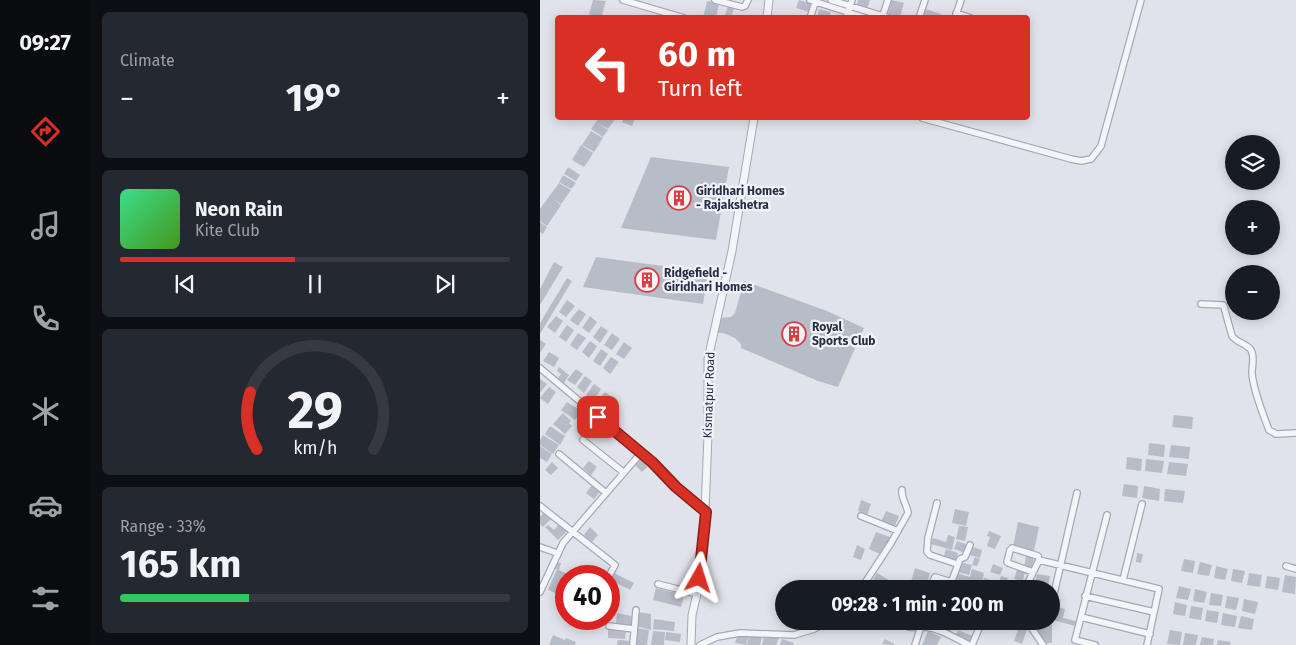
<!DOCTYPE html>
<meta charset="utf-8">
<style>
body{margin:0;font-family:"Fira Sans",sans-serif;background:#242831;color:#f1f3f6;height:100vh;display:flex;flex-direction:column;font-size:19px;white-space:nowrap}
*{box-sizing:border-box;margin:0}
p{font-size:16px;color:#9ea1a6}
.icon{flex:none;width:28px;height:28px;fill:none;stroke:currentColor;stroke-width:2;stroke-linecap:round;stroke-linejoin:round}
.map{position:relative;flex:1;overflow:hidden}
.drawer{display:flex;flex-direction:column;gap:12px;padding:12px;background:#0d0f14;width:450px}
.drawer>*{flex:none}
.hud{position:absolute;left:15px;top:15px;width:475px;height:105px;border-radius:5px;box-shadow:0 2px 12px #0003;background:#d93025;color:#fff;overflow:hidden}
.controls{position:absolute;left:685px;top:135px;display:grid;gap:10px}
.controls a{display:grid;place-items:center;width:55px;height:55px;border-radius:50%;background:#171b24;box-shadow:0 2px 12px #0003;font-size:25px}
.speed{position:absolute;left:15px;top:565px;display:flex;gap:10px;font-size:25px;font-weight:700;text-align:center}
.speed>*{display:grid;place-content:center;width:65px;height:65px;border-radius:50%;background:#171b24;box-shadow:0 2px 12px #0003;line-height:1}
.speed .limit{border:8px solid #d22;background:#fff;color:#111}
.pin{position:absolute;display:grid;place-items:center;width:42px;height:42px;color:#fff;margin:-21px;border-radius:10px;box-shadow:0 2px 8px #0006}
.me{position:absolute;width:55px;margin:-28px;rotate:6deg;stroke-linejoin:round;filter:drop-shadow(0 0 4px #0008)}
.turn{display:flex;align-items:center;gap:18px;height:105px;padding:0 20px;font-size:22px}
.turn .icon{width:65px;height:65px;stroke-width:2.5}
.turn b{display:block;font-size:35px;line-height:42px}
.big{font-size:38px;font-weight:700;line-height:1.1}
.drawer .card{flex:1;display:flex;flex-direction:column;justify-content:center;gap:8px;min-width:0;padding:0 18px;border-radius:8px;background:#242831}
.drawer .dial{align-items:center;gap:0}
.dial svg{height:130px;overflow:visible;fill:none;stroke:#363941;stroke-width:7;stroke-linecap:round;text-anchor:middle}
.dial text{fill:#f1f3f6;stroke:none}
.song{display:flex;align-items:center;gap:15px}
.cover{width:60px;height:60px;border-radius:8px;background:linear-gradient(135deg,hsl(150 70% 55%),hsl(100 70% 35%))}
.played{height:5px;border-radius:2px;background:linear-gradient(90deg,#d93025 45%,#363941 45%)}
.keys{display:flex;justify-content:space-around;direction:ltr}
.heat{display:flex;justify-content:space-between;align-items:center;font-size:28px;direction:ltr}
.charge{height:8px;border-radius:4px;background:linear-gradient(90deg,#34c759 33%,#363941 0)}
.trip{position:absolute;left:235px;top:580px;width:285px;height:50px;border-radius:25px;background:#171b24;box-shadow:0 2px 12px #0003;font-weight:700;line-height:50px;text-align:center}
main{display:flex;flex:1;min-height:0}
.dock{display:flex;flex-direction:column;width:90px;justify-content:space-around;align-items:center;background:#090b0e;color:#9ea1a6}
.dock .icon{width:35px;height:35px}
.dock .current{color:#d93025}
.dock b{font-size:22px;color:#f1f3f6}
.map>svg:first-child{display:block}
.building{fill:#b7bcc9}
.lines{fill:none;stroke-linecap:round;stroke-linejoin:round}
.minor-casing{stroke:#a5a9b6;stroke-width:8}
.tertiary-casing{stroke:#a5a9b6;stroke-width:9}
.minor{stroke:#f4f5f8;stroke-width:5.5}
.tertiary{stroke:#f4f5f8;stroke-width:7}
.route-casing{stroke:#8d1f18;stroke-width:12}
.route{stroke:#d93025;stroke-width:9}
.labels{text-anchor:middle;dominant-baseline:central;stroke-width:4.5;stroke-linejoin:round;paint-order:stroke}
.poi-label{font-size:12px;font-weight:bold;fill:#272e44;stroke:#f1f3f8;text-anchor:start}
.street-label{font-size:12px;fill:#272e44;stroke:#f1f3f8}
</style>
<main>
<nav class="dock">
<b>09:27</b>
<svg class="icon current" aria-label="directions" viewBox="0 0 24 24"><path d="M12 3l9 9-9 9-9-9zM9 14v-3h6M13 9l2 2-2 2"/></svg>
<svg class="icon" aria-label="music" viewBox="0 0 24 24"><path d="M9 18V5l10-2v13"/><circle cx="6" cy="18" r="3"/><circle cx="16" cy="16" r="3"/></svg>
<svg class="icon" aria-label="phone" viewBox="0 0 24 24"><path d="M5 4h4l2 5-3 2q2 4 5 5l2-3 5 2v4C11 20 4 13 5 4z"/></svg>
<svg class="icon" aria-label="climate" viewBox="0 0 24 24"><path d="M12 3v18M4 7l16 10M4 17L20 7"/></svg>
<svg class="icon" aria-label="car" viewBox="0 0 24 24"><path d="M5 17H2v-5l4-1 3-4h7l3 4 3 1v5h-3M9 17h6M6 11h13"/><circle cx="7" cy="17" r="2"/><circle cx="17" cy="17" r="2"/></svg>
<svg class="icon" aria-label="filters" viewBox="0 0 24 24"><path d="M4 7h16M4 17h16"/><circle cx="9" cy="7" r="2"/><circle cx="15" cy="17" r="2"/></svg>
</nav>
<section class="drawer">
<div class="card"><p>Climate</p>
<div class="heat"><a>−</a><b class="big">19°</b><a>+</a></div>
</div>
<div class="card">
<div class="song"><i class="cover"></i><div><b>Neon Rain</b><p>Kite Club</p></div></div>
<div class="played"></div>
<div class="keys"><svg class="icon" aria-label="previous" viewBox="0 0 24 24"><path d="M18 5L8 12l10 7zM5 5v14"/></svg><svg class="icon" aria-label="pause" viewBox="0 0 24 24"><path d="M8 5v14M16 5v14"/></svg><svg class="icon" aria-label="next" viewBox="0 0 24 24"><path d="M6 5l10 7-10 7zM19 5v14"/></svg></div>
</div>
<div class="card dial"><svg viewBox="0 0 100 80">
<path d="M14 69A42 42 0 1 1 86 69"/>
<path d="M14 69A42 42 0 0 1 10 34" stroke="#d93025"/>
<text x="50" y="56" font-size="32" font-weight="700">29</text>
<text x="50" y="72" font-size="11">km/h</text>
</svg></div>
<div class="card"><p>Range · 33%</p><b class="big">165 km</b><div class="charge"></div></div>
</section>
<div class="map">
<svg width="756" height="645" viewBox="0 0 756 645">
<rect width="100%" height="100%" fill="#e1e3eb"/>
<path class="building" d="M53 0 66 1 61 18 49 14Z
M259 0 271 4 269 12 256 8Z
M318 0H330L327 9 317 5Z
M352 0 364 3 360 17 348 14Z
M167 1 179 4 176 18H163Z
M188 6 194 8 191 18H184Z
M279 9 291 12 289 18 277 17Z
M386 9 401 14 400 18H383Z
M59 118H76L68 129 56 122Z
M84 118H95L92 126 82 122Z
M56 122 68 130 63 137 51 129Z
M51 131 63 138 54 152 42 145Z
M41 145 53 153 49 160 42 155 49 160 44 167 32 160Z
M111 157 189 167 176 240 81 228Z
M28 167 40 175 36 181 24 174Z
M23 175 36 183 31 189 19 182Z
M19 183 31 190 26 197 19 193 26 197 21 204 12 198 21 205 7 226 0 221V209Z
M0 222 7 227 3 234 0 232Z
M56 257 168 272 163 304 43 287Z
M14 262 23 267 0 305V289Z
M27 278 32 281 0 334V323Z
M204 281 287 311 324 328 298 387 278 381 201 348V344L195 338 183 333H178L180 318 191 317 195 313Z
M27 300 35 306 26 317 19 312Z
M39 309 46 314 38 326 30 320Z
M16 316 23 321 15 333 7 327Z
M50 316 57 322 49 333 42 328Z
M27 325 34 330 26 342 19 337Z
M61 326 68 331 60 343 53 337Z
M38 333 46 338 37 350 30 345Z
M72 333 80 339 72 350 64 345Z
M0 340 6 344 0 353Z
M50 341 57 346 49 358 42 352Z
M84 342 92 348 84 359 76 354Z
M61 349 68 354 60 366 53 361Z
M9 352 19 358 14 367 3 361Z
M71 357 79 362 70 374 63 368Z
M19 367 29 375 24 383 18 378 21 374 17 371Z
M36 369 43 374 35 385 27 380Z
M45 376 52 381 44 393 37 387Z
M0 379 7 384 0 393Z
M54 384 61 389 53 401 46 395Z
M9 387 16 392 8 404 0 398Z
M65 392 72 397 64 409 56 404Z
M27 402 41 411 35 420 21 410Z
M23 413 31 421 29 423 32 426 25 434 13 424Z
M634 415 653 417 652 429 632 427Z
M10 426 25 436 20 445 5 434Z
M3 435 19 445 13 454 0 445V440Z
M609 443 625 445 624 457 608 455Z
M631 445 650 447 649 459 629 457Z
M0 446 12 454 7 462 0 458Z
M587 457 602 459 601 471 586 469Z
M102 458 109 465 102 472 95 465Z
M606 459 624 461 622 473 605 471Z
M49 461 57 467 51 475 43 468Z
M12 462 18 468 11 475 5 470Z
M629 462 648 464 646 476 627 474Z
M584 484 598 486 597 498 582 496Z
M52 485 60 492 54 499 46 493Z
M604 486 620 489 619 501 602 498Z
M625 489 645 491 643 503 624 501Z
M321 500 331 504 327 515 318 511Z
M415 509 429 512 426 526 412 523Z
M346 511 359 516 354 528 341 522Z
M4 512 11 519 3 527 0 524V517Z
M478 522 499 527 494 551 473 547Z
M19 524 27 531 18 540 5 527 8 525 14 530Z
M419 526 428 527 425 541 416 539Z
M50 527 58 535 52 542 44 535Z
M449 531 461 536 455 549 447 546 450 537 447 536Z
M336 532 350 537 342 555 329 549Z
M408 535 415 537 412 550 391 544 393 538 406 542Z
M417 541 428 545 425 553 414 549Z
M317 545 325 549 321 560 313 557Z
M430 546 442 550 440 558 427 554Z
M406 549 418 553 415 562 403 559Z
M597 553 603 554 601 563 596 562Z
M486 556 494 557 492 569 484 568Z
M435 557 440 559 437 566 432 565Z
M644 559 655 561 653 573 641 571Z
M17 562 21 563 19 570 32 576H26V582L20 595 8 590 17 569 14 568Z
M420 562 432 565 429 575 418 572Z
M660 562 672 565 669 576 657 574Z
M453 564 463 568 460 575 450 572Z
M676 566 688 569 685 580 674 578Z
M375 568 390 573 385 589 370 585Z
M432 569 444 573 441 585 428 582 427 586 413 582 416 573 430 577Z
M693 569 705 571 702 583 691 581Z
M477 570 485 572 483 581 474 579Z
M74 573 94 583 90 590 71 580Z
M337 573 364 589H328Z
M709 573 722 575 720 587 707 585Z
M497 574 510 576 508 587 495 584Z
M745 575 756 577 755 594 742 592Z
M461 576 468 578 464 589H457Z
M727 576 740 578 738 590 725 588Z
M444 578 457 582 455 589 441 587Z
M639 586 651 589 648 600 636 598Z
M116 588 144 595 141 607 113 600Z
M655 589 667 592 664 603 653 601Z
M671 593 683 595 681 606 669 605Z
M687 596 699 598 696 610 685 608Z
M704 599 718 602 715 614 702 611Z
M635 602 647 605 645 616 633 614Z
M514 606 525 609 523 618 536 621 535 626 513 620 514 615H512Z
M651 606 663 608 661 620 649 618Z
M667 610 679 612 677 623 665 621Z
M98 612 111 614V630L95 626Z
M77 613 92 616 91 626 76 623Z
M683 613 697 616 695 627 681 625Z
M701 616 714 619 712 630 698 628Z
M114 619 135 622 134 631 113 629Z
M408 621H415L410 634 404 631Z
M466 621H475L473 628 464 625Z
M498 622H512V643H505L498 634Z
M480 624 488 626 482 644 474 641Z
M68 627 86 629 85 639 68 638Z
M96 628 109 630 107 645H94Z
M418 630 432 636 429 643 415 637Z
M630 630 642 632 640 645 627 644Z
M113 631 125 632 124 645H111Z
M388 631 401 637 397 645H382Z
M126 632 141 634 140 642 125 640Z
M645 633 658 635 656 645H643Z
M198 634 209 637 206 645 195 643Z
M210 634 222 637 220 645H207Z
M13 635 25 640 26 638 36 642 35 645H9Z
M232 636 239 638 236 645H222L224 637Z
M662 637 674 639 673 645H660Z
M242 639 254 643 253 645H240Z
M345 639 354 644V645L342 644Z
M78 640 92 641 91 645H77Z
M678 640 691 642 690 645H677Z"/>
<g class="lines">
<g class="minor-casing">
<path id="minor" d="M83 0 144 18
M175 0 202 7 205 6 208 0
M270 0 326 18
M291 0 349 18
M416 13 431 18
M270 18 276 0
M306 18 312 0
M342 18 348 0
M379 18 385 0
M415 18 421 0
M382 118 531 159 541 161 551 159 561 146 601 0
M661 304 683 305 684 307 692 336C697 343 706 343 711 350 715 357 712 365 712 373 713 390 723 414 729 430L736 434 756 433
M0 368 112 462 136 487 165 512
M43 440 83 472
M19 454 66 493
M397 503 388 538 387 552 390 555 417 564
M0 506 75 565 69 576
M321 516 358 531
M0 547 17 553
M746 566 756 569
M493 572 468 563 467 562 470 550 472 548 498 556 499 560
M583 580 602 504
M411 583 420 559 425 557 430 545
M118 584 157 594
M321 589 351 543 368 513C367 504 361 499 362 490
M389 589 395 577 434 589
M485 589 499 560 619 589 607 645
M0 592 23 543 101 453
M545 596 614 612
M511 607 537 493
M541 617 610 634
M360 621C369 630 372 627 382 627 398 627 415 638 429 645
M487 621 503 645
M69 626 94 629
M93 645 96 610
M160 645 177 637 200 633 254 635 274 629 289 621
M375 645 381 626
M432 645 442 621
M555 645 535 640 567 515"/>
</g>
<g class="tertiary-casing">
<path id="tertiary" d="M227 18 229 0
M151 645 152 615 157 594 165 512 168 435V359L192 251 214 118"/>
</g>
<use href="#minor" class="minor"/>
<use href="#tertiary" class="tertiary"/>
</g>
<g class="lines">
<g class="route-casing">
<path id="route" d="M58 417 112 462 136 487 166 512 159 578"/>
</g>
<use href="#route" class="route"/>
</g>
<defs>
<g id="building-ring" transform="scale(1.25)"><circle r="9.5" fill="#f1f3f8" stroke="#da3c41" stroke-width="1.5"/><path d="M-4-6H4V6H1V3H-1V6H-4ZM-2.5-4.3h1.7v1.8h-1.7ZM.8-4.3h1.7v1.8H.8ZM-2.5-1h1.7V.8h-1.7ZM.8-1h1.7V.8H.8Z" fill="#da3c41"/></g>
</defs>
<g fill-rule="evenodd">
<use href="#building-ring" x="139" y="198"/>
<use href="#building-ring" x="107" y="280"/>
<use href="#building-ring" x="254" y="334"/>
</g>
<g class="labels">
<g class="poi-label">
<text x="156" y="191">Giridhari Homes<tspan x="156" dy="14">- Rajakshetra</tspan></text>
<text x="124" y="273">Ridgefield -<tspan x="124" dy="14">Giridhari Homes</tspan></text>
<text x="272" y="327">Royal<tspan x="272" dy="14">Sports Club</tspan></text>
</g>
<g class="street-label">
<text transform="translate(169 395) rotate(-88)">Kismatpur Road</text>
</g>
</g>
</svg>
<div class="controls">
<a><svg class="icon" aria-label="layers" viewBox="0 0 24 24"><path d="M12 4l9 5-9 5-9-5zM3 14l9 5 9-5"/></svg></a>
<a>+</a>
<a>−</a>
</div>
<div class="speed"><div class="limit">40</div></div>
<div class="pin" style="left:58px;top:417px;background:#d93025"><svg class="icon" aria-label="arrive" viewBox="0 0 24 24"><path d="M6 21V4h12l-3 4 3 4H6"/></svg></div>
<svg class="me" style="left:159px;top:578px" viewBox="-20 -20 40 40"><path d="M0-17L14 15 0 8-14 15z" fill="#d93025" stroke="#fff" stroke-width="4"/></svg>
<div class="trip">09:28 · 1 min · 200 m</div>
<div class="hud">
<div class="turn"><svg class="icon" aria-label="left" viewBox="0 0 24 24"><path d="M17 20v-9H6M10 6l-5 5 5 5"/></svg><div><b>60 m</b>Turn left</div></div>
</div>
</div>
</main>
